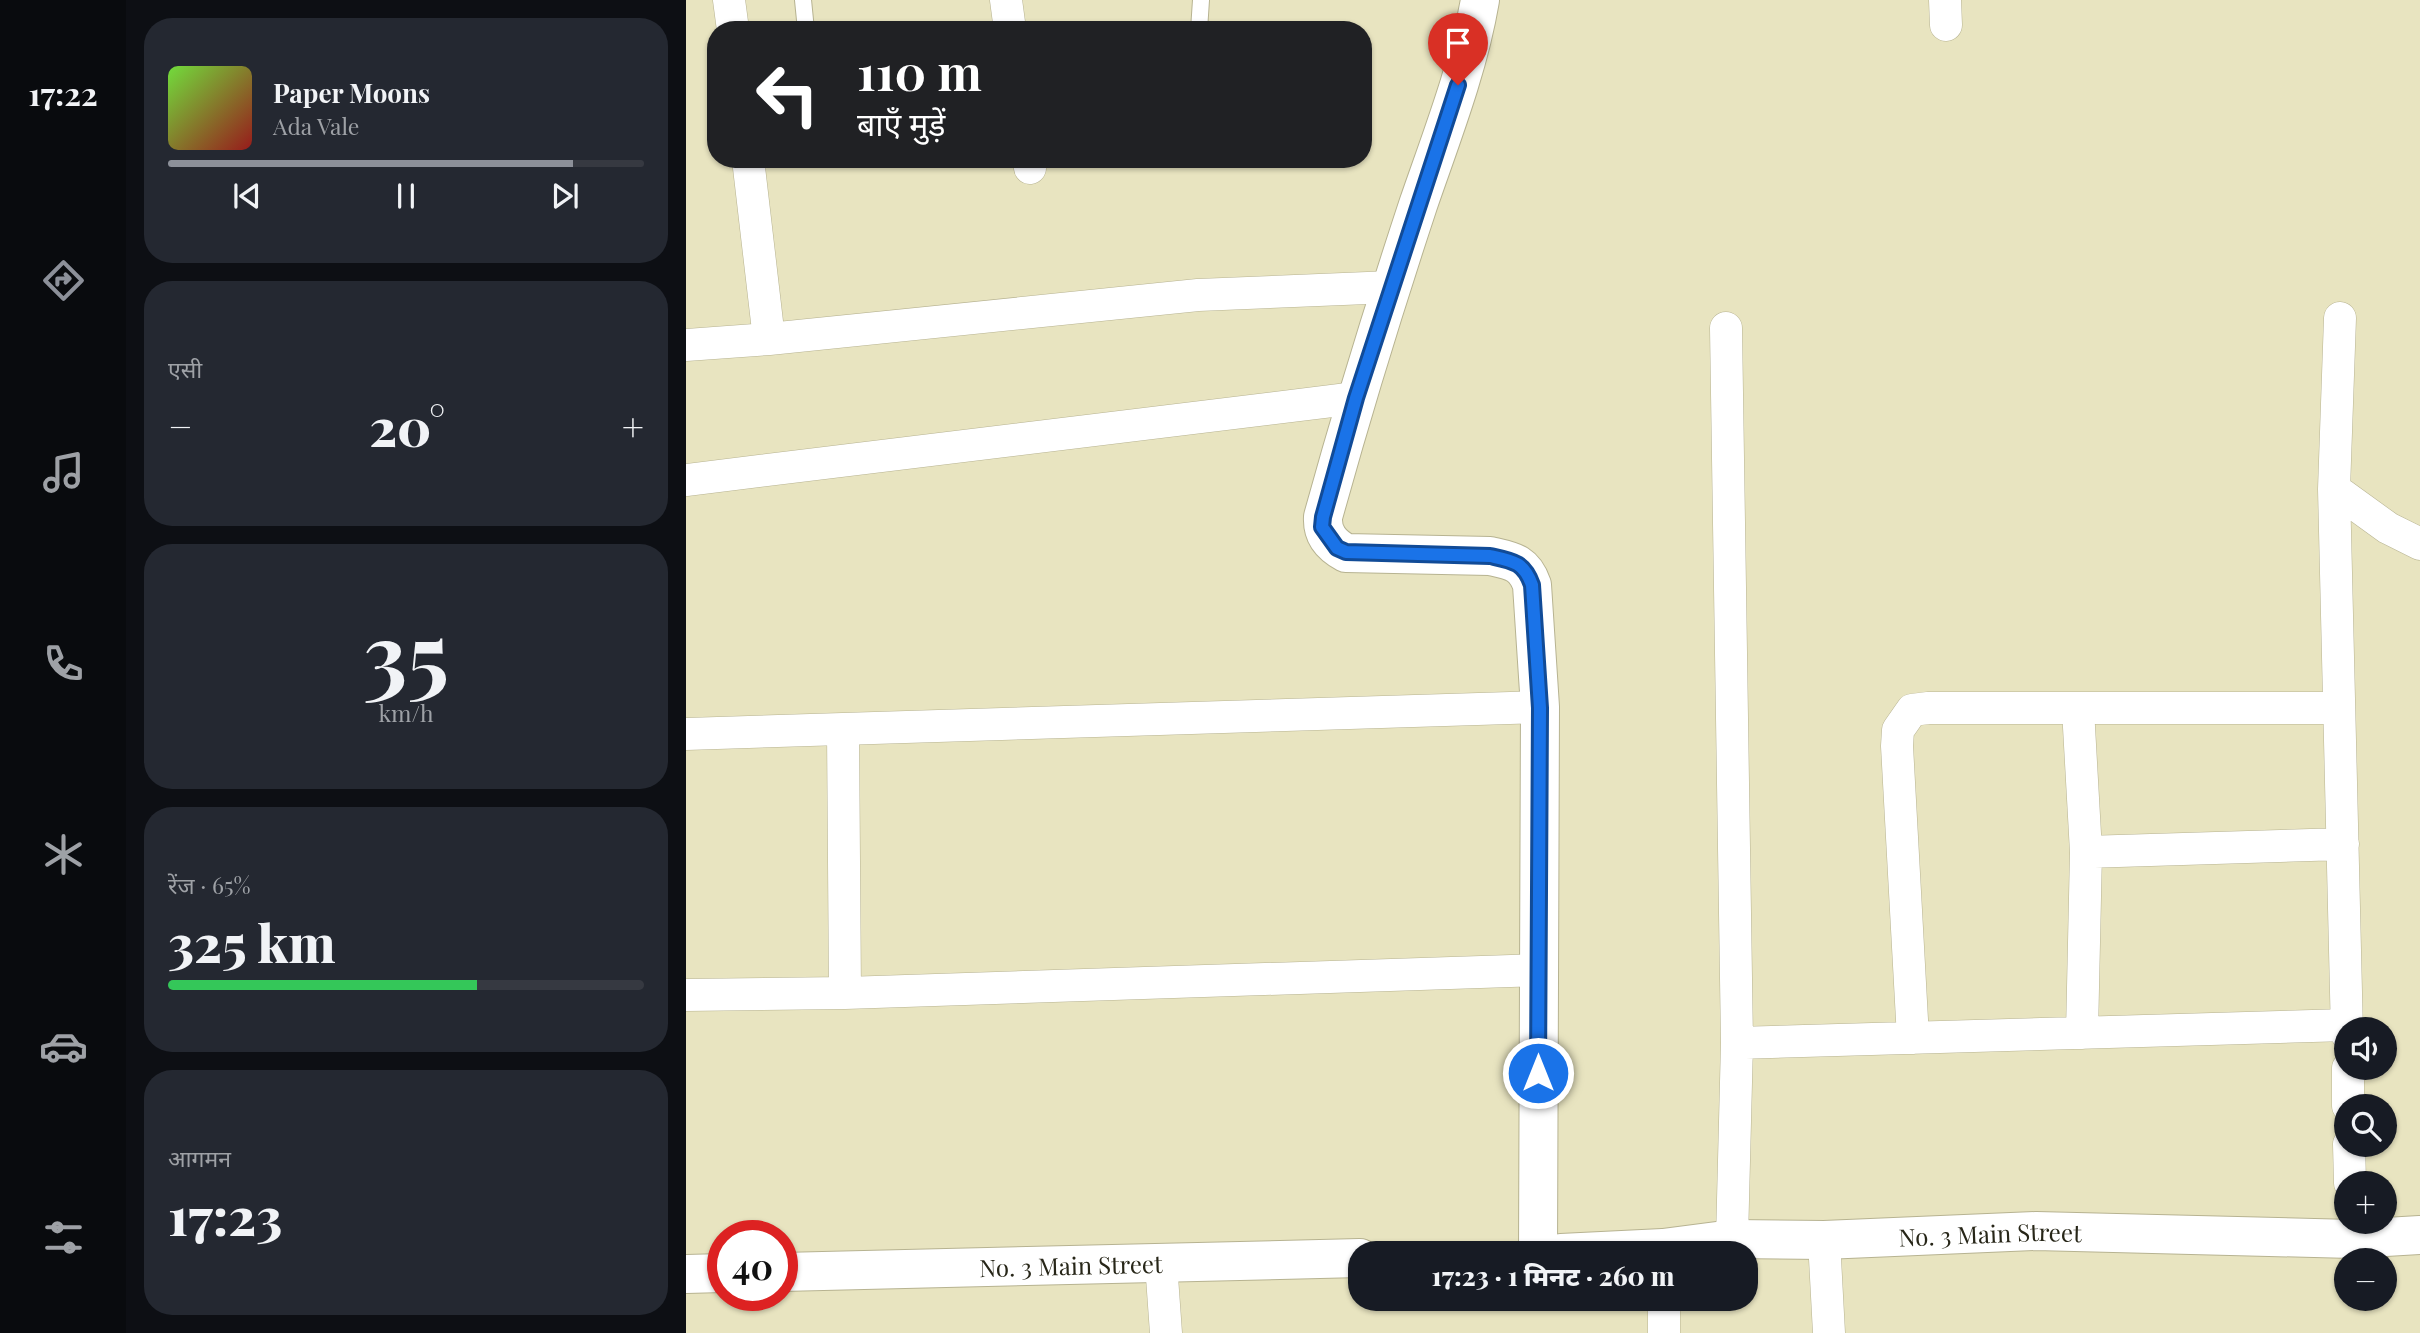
<!DOCTYPE html>
<html lang="hi">
<meta charset="utf-8">
<style>
body{margin:0;font-family:"Playfair Display","Noto Sans Devanagari",serif;background:#242831;color:#f1f3f6;height:100vh;display:flex;flex-direction:column;font-size:26px;white-space:nowrap}
*{box-sizing:border-box;margin:0}
p{font-size:23px;color:#9ea1a6}
.icon{flex:none;width:38px;height:38px;fill:none;stroke:currentColor;stroke-width:2;stroke-linecap:round;stroke-linejoin:round}
.map{position:relative;flex:1;overflow:hidden}
.panel{display:flex;flex-direction:column;gap:18px;padding:18px;background:#0d0f14;width:560px}
.panel>*{flex:none}
.top-card{position:absolute;left:21px;top:21px;width:665px;height:147px;border-radius:28px;box-shadow:0 2px 5px #0004;background:#202124;color:#fff;overflow:hidden}
.controls{position:absolute;left:1648px;top:1017px;display:grid;gap:14px}
.controls a{display:grid;place-items:center;width:63px;height:63px;border-radius:50%;background:#171b24;box-shadow:0 2px 5px #0004;font-size:35px}
.speed{position:absolute;left:21px;top:1220px;display:flex;gap:14px;font-size:35px;font-weight:700;text-align:center}
.speed>*{display:grid;place-content:center;width:91px;height:91px;border-radius:50%;background:#171b24;box-shadow:0 2px 5px #0004;line-height:1}
.speed .limit{border:10px solid #d22;background:#fff;color:#111}
.pin{position:absolute;display:grid;place-items:center;width:60px;height:60px;color:#fff;margin:-72px -30px;border-radius:50% 50% 50% 0;rotate:-45deg;box-shadow:0 0 7px #0007}
.pin .icon{rotate:45deg}
.me{position:absolute;width:77px;margin:-38px;rotate:0deg;stroke-linejoin:round;filter:drop-shadow(0 0 5px #0008)}
.turn{display:flex;align-items:center;gap:24px;height:147px;padding:0 35px;font-size:32px}
.turn .icon{width:91px;height:91px;stroke-width:2.5}
.turn b{display:block;font-size:49px;line-height:60px}
.big{font-size:52px;font-weight:800;line-height:1.1}
.panel .card{flex:1;display:flex;flex-direction:column;justify-content:center;gap:10px;min-width:0;padding:0 24px;border-radius:28px;background:#242831}
.panel .dial{align-items:center;gap:0}
.dial b{font-size:91px;line-height:1}
.song{display:flex;align-items:center;gap:21px}
.cover{width:84px;height:84px;border-radius:10px;background:linear-gradient(135deg,hsl(100 70% 55%),hsl(0 70% 35%))}
.played{height:7px;border-radius:4px;background:linear-gradient(90deg,#8c9099 85%,#363941 85%)}
.keys{display:flex;justify-content:space-around;direction:ltr}
.heat{display:flex;justify-content:space-between;align-items:center;font-size:38px;direction:ltr}
.charge{height:10px;border-radius:5px;background:linear-gradient(90deg,#34c759 65%,#363941 0)}
.trip{position:absolute;left:662px;top:1241px;width:410px;height:70px;border-radius:28px;background:#171b24;box-shadow:0 2px 5px #0004;font-weight:800;line-height:70px;text-align:center}
main{display:flex;flex:1;min-height:0}
.tab-bar{display:flex;flex-direction:column;width:126px;justify-content:space-around;align-items:center;background:#090b0e;color:#9ea1a6}
.tab-bar .icon{width:49px;height:49px}
.tab-bar .selected{color:#8c9099}
.tab-bar b{font-size:32px;color:#f1f3f6}
.map>svg:first-child{display:block}
.lines{fill:none;stroke-linecap:round;stroke-linejoin:round}
.service-casing{stroke:#b7b391;stroke-width:18}
.minor-casing{stroke:#b7b391;stroke-width:33}
.tertiary-casing{stroke:#b7b391;stroke-width:40}
.service{stroke:#fff;stroke-width:16}
.minor{stroke:#fff;stroke-width:32}
.tertiary{stroke:#fff;stroke-width:38}
.route-casing{stroke:#114b97;stroke-width:18}
.route{stroke:#1a73e8;stroke-width:12}
.labels{text-anchor:middle;dominant-baseline:central;stroke-width:7;stroke-linejoin:round;paint-order:stroke}
.street-label{font-size:24px;fill:#272618;stroke:#f5f1cd}
</style>
<main>
<nav class="tab-bar">
<b>17:22</b>
<svg class="icon selected" aria-label="directions" viewBox="0 0 24 24"><path d="M12 3l9 9-9 9-9-9zM9 14v-3h6M13 9l2 2-2 2"/></svg>
<svg class="icon" aria-label="music" viewBox="0 0 24 24"><path d="M9 18V5l10-2v13"/><circle cx="6" cy="18" r="3"/><circle cx="16" cy="16" r="3"/></svg>
<svg class="icon" aria-label="phone" viewBox="0 0 24 24"><path d="M5 4h4l2 5-3 2q2 4 5 5l2-3 5 2v4C11 20 4 13 5 4z"/></svg>
<svg class="icon" aria-label="climate" viewBox="0 0 24 24"><path d="M12 3v18M4 7l16 10M4 17L20 7"/></svg>
<svg class="icon" aria-label="car" viewBox="0 0 24 24"><path d="M5 17H2v-5l4-1 3-4h7l3 4 3 1v5h-3M9 17h6M6 11h13"/><circle cx="7" cy="17" r="2"/><circle cx="17" cy="17" r="2"/></svg>
<svg class="icon" aria-label="filters" viewBox="0 0 24 24"><path d="M4 7h16M4 17h16"/><circle cx="9" cy="7" r="2"/><circle cx="15" cy="17" r="2"/></svg>
</nav>
<section class="panel">
<div class="card">
<div class="song"><i class="cover"></i><div><b>Paper Moons</b><p>Ada Vale</p></div></div>
<div class="played"></div>
<div class="keys"><svg class="icon" aria-label="previous" viewBox="0 0 24 24"><path d="M18 5L8 12l10 7zM5 5v14"/></svg><svg class="icon" aria-label="pause" viewBox="0 0 24 24"><path d="M8 5v14M16 5v14"/></svg><svg class="icon" aria-label="next" viewBox="0 0 24 24"><path d="M6 5l10 7-10 7zM19 5v14"/></svg></div>
</div>
<div class="card"><p>एसी</p>
<div class="heat"><a>−</a><b class="big">20°</b><a>+</a></div>
</div>
<div class="card dial"><b>35</b><p>km/h</p></div>
<div class="card"><p>रेंज · 65%</p><b class="big">325 km</b><div class="charge"></div></div>
<div class="card"><p>आगमन</p><b class="big">17:23</b></div>
</section>
<div class="map">
<svg width="1734" height="1333" viewBox="0 0 1734 1333">
<rect width="100%" height="100%" fill="#e8e4c0"/>
<g class="lines">
<g class="service-casing">
<path id="service" d="M117 0 120 30
M513 30 515 0"/>
</g>
<g class="minor-casing">
<path id="minor" d="M43 0 47 30
M320 0 324 30
M1259 0 1260 25
M62 159 83 339
M343 159 344 168
M1040 328 1051 1043 1046 1239
M0 345 83 339 512 295 706 287
M0 480 670 398
M1648 489 1654 318
M1392 709 1400 852 1396 1033
M157 730 159 993
M0 734 854 707
M1400 852 1657 844
M0 995 159 993 853 970
M1661 1034 1648 489 1702 528 1734 544
M1227 1038 1211 746 1212 730 1226 710 1242 708H1653
M1051 1043 1661 1025
M1662 1068V1106
M1663 1144 1664 1183
M1138 1240 1143 1333
M475 1263 480 1333
M978 1298V1333"/>
</g>
<g class="tertiary-casing">
<g id="tertiary">
<path d="M794 0C782 70 755 138 732 205 698 308 666 412 637 517 636 534 645 545 660 553L804 556C826 561 838 562 846 585L854 707 852 1253"/>
<path id="s1" d="M875 1253 977 1248 1046 1239 1138 1240 1350 1231 1666 1239 1734 1235"/>
<path id="s2" d="M96 1272 674 1258"/>
<path d="M0 1274 37 1273"/>
</g>
</g>
<use href="#service" class="service"/>
<use href="#minor" class="minor"/>
<use href="#tertiary" class="tertiary"/>
</g>
<g class="lines">
<g class="route-casing">
<path id="route" d="M772 85 670 398 637 517 636 527 651 548 660 552 804 556C827 561 838 562 846 585L854 708 852 1073"/>
</g>
<use href="#route" class="route"/>
</g>
<g class="labels">
<g class="street-label">
<text stroke="none"><textPath href="#s1" startOffset="430">No. 3 Main Street</textPath></text>
<text stroke="none"><textPath href="#s2" startOffset="289">No. 3 Main Street</textPath></text>
</g>
</g>
</svg>
<div class="controls">
<a><svg class="icon" aria-label="sound" viewBox="0 0 24 24"><path d="M4 9h4l5-4v14l-5-4H4zM17 9q2 3 0 6"/></svg></a>
<a><svg class="icon" aria-label="search" viewBox="0 0 24 24"><circle cx="10" cy="10" r="6"/><path d="M15 15l6 6"/></svg></a>
<a>+</a>
<a>−</a>
</div>
<div class="speed"><div class="limit">40</div></div>
<div class="pin" style="left:772px;top:85px;background:#d93025"><svg class="icon" aria-label="arrive" viewBox="0 0 24 24"><path d="M6 21V4h12l-3 4 3 4H6"/></svg></div>
<svg class="me" style="left:852px;top:1073px" viewBox="-20 -20 40 40"><circle r="17" fill="#1a73e8" stroke="#fff" stroke-width="3"/><path d="M0-11L8 9 0 5-8 9z" fill="#fff"/></svg>
<div class="trip">17:23 · 1 मिनट · 260 m</div>
<div class="top-card">
<div class="turn"><svg class="icon" aria-label="left" viewBox="0 0 24 24"><path d="M17 20v-9H6M10 6l-5 5 5 5"/></svg><div><b>110 m</b>बाएँ मुड़ें</div></div>
</div>
</div>
</main>
